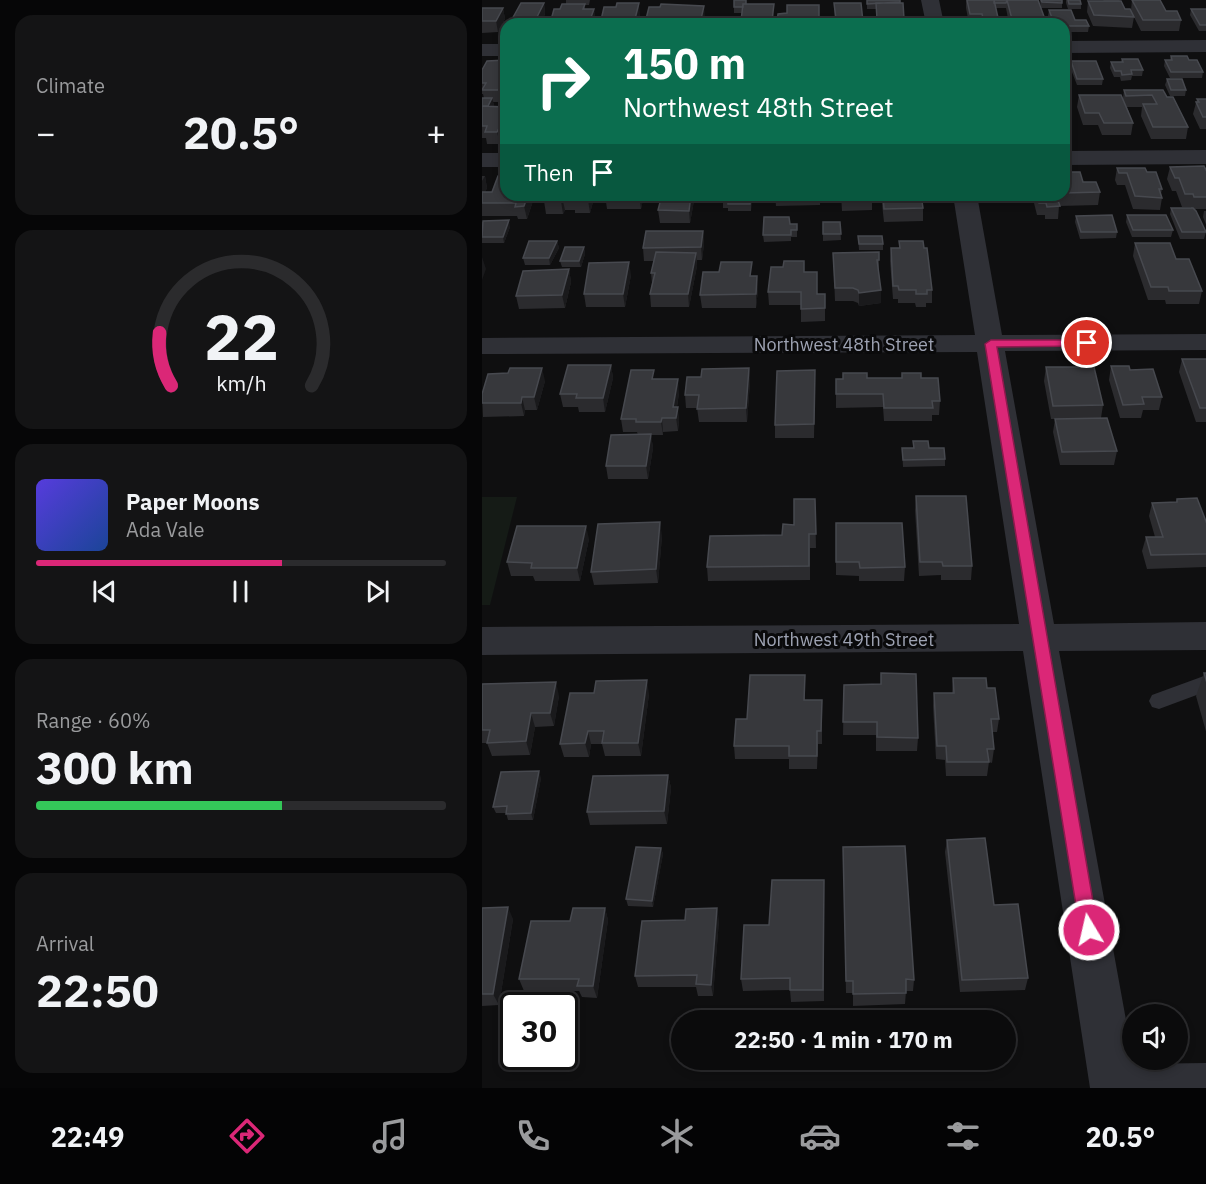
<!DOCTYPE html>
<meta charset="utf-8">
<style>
body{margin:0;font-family:"IBM Plex Sans",sans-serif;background:#141415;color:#f1f3f6;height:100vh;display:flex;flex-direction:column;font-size:22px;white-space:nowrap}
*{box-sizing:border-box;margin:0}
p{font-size:20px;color:#9a9b9d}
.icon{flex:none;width:33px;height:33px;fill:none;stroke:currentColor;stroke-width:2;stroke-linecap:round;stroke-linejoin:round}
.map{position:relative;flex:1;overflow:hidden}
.side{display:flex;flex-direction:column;gap:15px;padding:15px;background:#060607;width:482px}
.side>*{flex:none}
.guide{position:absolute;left:18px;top:18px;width:570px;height:183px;border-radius:18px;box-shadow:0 3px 9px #0003,0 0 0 2px #2b2b2d;background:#0b6e4f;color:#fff;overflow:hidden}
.fabs{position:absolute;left:640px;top:1004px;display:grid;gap:12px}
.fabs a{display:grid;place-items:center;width:66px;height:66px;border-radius:50%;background:#0b0b0c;box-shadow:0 3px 9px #0003,0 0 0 2px #2b2b2d;font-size:30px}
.speed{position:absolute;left:18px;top:992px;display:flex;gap:12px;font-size:30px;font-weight:700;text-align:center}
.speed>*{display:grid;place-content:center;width:78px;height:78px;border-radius:50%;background:#0b0b0c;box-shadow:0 3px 9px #0003,0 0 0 2px #2b2b2d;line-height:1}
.speed .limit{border:3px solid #111;border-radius:9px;background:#fff;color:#111}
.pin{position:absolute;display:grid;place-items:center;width:51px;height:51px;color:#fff;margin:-26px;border:3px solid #fff;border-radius:50%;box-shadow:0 2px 6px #0007}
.me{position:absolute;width:66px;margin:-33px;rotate:351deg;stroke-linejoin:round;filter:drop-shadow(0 0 4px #0008)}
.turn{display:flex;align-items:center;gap:21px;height:126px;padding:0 24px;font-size:27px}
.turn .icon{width:78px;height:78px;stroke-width:2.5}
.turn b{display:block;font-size:42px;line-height:51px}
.then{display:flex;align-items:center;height:57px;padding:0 24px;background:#0003;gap:12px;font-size:22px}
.big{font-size:45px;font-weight:800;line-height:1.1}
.side .tile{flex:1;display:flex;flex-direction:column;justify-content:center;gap:9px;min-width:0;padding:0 21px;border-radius:18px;background:#141415}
.side .dial{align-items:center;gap:0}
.dial svg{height:156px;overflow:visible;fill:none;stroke:#2b2b2d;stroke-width:7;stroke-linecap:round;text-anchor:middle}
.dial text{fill:#f1f3f6;stroke:none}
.song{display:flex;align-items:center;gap:18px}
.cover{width:72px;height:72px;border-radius:9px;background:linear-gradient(135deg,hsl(250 70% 55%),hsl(220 70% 35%))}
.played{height:6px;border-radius:3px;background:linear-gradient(90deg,#db2777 60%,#2b2b2d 60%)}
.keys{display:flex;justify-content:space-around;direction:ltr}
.heat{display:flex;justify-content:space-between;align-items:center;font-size:33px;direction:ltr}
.charge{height:9px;border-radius:4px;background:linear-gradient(90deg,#34c759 60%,#2b2b2d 0)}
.trip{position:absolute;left:189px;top:1010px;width:345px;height:60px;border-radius:30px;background:#0b0b0c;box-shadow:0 3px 9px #0003,0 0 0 2px #2b2b2d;font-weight:800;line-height:60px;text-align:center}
.tabs{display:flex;height:96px;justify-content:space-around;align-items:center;background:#040405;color:#9a9b9d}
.tabs .icon{width:42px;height:42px}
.tabs .on{color:#db2777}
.tabs b{font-size:27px;color:#f1f3f6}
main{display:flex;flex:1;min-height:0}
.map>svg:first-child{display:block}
.green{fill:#151b16}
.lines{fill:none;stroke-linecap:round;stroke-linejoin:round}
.lane{fill:#2f3036;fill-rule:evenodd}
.street{fill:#2f3036;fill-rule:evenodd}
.wall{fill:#2b2b2e}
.shaded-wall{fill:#1a1a1c}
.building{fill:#37383c;stroke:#47494f;stroke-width:1.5}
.route{fill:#db2777;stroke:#8e194d;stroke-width:1.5}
.labels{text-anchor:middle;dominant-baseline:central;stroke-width:6;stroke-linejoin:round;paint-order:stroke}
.street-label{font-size:18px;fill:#9ea3b3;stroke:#0a0a0b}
</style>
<main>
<section class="side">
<div class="tile"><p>Climate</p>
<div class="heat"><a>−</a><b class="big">20.5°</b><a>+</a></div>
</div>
<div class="tile dial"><svg viewBox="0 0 100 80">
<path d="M14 69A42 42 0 1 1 86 69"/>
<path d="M14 69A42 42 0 0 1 8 42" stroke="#db2777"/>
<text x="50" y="56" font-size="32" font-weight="700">22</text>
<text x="50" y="72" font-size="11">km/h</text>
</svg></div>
<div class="tile">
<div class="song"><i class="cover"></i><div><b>Paper Moons</b><p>Ada Vale</p></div></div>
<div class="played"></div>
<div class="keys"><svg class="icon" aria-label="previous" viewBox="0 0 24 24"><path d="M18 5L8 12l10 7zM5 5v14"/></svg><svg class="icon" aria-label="pause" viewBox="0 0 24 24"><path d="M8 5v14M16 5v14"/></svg><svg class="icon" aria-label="next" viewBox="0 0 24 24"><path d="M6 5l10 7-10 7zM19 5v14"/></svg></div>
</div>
<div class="tile"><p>Range · 60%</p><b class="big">300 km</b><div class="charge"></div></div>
<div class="tile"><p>Arrival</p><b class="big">22:50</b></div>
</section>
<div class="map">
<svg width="725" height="1088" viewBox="0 0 725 1088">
<rect width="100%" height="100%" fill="#0f0f10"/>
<path class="green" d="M0 497H35L8 605H0Z"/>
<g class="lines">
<path class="lane" d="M725 675V691L677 709 670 707 667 701 670 695Z"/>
<path class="street" d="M439 0H457L462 24H444Z
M725 40V52L582 53V41Z
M0 44H24V56H0Z
M725 150V164L582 165V151Z
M0 153H24V167H0Z
M471 195H495L520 335 725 334V350L523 351 572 624 725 622V650L577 651 652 1064 725 1063V1088H608L541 651 0 655V627L537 624 495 352 0 354V338L493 335Z"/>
</g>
<path class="wall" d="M84 0H108L107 5H103V9H112L113 20 112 24H69V20L78 9 84 4Z
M385 0H418L422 19V24H395L394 9H385Z
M484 0H556L563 24H527L524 8H514L517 24H487L484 8Z
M558 0H580V8H559Z
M584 0H598L599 4V9H586L584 3Z
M621 0H637L643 9 649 10 650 0 684 11 699 20 697 31H659L652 17 650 28 611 26 605 12 606 1H622Z
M62 3 63 13 62 17 64 24H30L29 21Z
M352 3H379L381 24H353Z
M265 4 292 15 291 24H259L260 13H252V7Z
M337 5V24H295L296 14 305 13Z
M134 7 158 14 156 24H119V20Z
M0 8H21L23 19 16 32 0 33Z
M709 9H725V31H717L708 15Z
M567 10 607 26 606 32H582V24H569L566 16Z
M223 17 221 24H164V19Z
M689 56 707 60 721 72 720 78H688L682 66 683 60H688Z
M640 59 661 70 660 76H650L649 80 639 81 638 77H632L628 68 629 62H639Z
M24 60V89L18 102H11L12 105 11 106 22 107V109H24V137H21L18 144H5L4 138H0V98H2L1 94H0V70Z
M589 61 621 79 620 85H595L588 67Z
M685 79 704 90 703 96H688L683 85Z
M642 90 685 97 706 127 704 139H669L659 116 660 107H645L651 123 649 135H620L616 125H601L595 107 597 95 641 98Z
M715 99H725V129H718L711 114Z
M688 167 725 172V209H712L724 232 722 239H698L688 214 689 208H709V207H700L694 191H690L685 179Z
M635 168 665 172 680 189 679 194 680 198 678 210 651 209 643 185H635L633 180Z
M582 172 618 192 616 205 577 206 576 219H563V215H555L550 195H538H582Z
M0 176H3L5 188 3 192 24 195H55L53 201H51L45 219H36L35 216H0Z
M64 195H113L108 213H93V210H83L81 214H64L62 201Z
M123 195H162L159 209H125Z
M213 195 208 223H178L176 210Z
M241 195H270L269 211H246V208H241Z
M293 195H338V205L294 206Z
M359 195H390V210L360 211Z
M399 195H439L441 208V221L402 222Z
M722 211H725V227L721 217Z
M645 215 691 230 689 237H650L644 222Z
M594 216 635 232 634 238 598 239 593 222Z
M0 222 28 227 22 243H0Z
M341 222H358L359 240 341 241Z
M308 224H315V237H309V241L282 242 281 235Z
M221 231 222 244 220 260H215V266L207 307H169L168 294 170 283 169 273 172 261H162L161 248Z
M376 236 401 244V250H377Z
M75 241 77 248 68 265H43L41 258Z
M417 241 442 248 450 290V303H444V307H434L433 303H416V299H411L408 261 409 248H417Z
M653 243 694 259 720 291 717 304H684L683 300H666L651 256Z
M102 247 103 254 99 267H80L78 261Z
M351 253 397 260V273L399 290V303L377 306 376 303 371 301H353Z
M87 269 89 282 83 308 37 309 34 296Z
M323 272 336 294H343V321L319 322V305H287L286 292Z
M149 275 143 307H104L102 294Z
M270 276 276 289 274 308H220L218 295Z
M700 359H725V422H714L697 372Z
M129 365 131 378 123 412H97L96 407H81L78 394Z
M629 366 648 370 680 397 677 410H661L659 418H638L627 380Z
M564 367 621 405 619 418 635 451 632 465H578L571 432 573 419H569L562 381Z
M267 368 268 382 265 422H217L215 408H204L203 395 219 377Z
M26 373 63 381 55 410H43L42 416 1 417 0 394Z
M385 378H439L458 401 457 415H450V421H402L401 407 354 408V379Z
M173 379 197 393 195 407 197 420 196 431 181 432V435H169L171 448 166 479H126L124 466 156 435 155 432H141L139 419Z
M333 384 332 438H293V425Z
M431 441 447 448 463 459V466L421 467 420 448H431Z
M434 496 490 566 489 580H459V575L437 576 433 510Z
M333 499 334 548H328V580L226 581 225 567 300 535 312 525Z
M695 499 725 524V567L665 569 660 551 664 537H673L667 516 670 503 694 502Z
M354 523 423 567 422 581H377V576L354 575Z
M180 536 176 583 112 585 109 572Z
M107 539 98 581H53L51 576H29L25 562Z
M722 673H725V735L714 696Z
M471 678 505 688 517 719 515 732H510L512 749 510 763 507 762 505 776H464L463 760 454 759 451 706 452 693H470Z
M0 684 77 696 72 726 53 727 48 755 10 756 5 743H0Z
M398 684 436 738 435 751H394V735H361L362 685Z
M323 689V700H340V744H336L335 769H307V759H253L252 746 265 719Z
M167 694 159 756H123L120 744H109L107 757H82L78 744Z
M186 775 189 788 185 824 108 825 105 812Z
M59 778 51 820H26L24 813H14L11 807Z
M465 840 512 905 546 978 543 990 478 992 463 852Z
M361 847 432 980 431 991H424L423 1004 371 1006V993H364Z
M179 848 181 854 171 907 146 906 144 899Z
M342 893V1001L309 1002 308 990 261 991 259 979Z
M0 908 31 919 17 1005 0 1006Z
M123 908 126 920 115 998 100 997 97 991H42L37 979 88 921Z
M203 920H237L231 996H216L214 987H156L153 976Z"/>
<path class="shaded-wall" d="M62 3 63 13 60 22 55 17Z
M157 3 158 14 156 24H141V21Z
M292 4V15L291 24H290Z
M222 6 223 17 221 24H220L219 19Z
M21 8 23 19 16 32 14 21Z
M112 9 113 20 112 24H109L108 20Z
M62 17 64 24H60V22Z
M24 73V89L18 102 16 90Z
M10 98 12 105 7 113 6 107Z
M19 124 21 137 18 144 15 132Z
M3 176 5 188 1 197 0 190V181Z
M46 195H50L51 201 45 219 42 206Z
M108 195H113L108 213 106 200Z
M158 195H162L159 209 157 196Z
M209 195H213L208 223 207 211Z
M80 197 83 210 81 214 79 201Z
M27 220 28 227 22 243 21 237Z
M221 231 222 244 220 260 219 247Z
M75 241 77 248 68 265 67 258Z
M102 247 103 254 99 267 97 261Z
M214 253 215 266 207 307 206 294Z
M0 257 4 269 0 280Z
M147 262 149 275 143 307 141 294Z
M87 269 89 282 83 308 80 295Z
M275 276 276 289 274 308V294Z
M399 290V303L377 306V293Z
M129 365 131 378 123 412 121 398Z
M60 368 63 381 55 410 52 397Z
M267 368 268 382 265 422 264 408Z
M196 379 197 393 193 418 191 407Z
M40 397 43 410 42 416 39 403Z
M196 407 197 420 196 431 194 418Z
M180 418 181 432V435L179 422Z
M169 434 171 448 166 479 164 466Z
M178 522 180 536 176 583 174 569Z
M104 526 107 539 98 581 95 568Z
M165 680 167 694 159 756 156 743Z
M74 682 77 696 72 726 68 713Z
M49 713 53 727 48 755 44 741Z
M106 731 109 744 107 757 103 743Z
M57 771 59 778 51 820 49 813Z
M186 775 189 788 185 824 182 811Z
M179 848 181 854 171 907 170 901Z
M26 907 31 919 17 1005 11 994Z
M123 908 126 920 115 998 111 986Z
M235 908 237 920 231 996 229 985Z"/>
<path class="building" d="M252 0H264V4H261V7H252Z
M385 0H418V2L385 4Z
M485 0H512L517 22H502L500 14H488Z
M512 0H525L524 3H512Z
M525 0H556L564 22 531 23Z
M559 0H580V3L560 2Z
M586 0H598L599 4H587Z
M650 0H678L684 11H695L699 20H661Z
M606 1H639L643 9H648L652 17 612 15Z
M39 3H62L55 17H62L60 22 29 21Z
M135 3H157L153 19 141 21 119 20 122 7H134Z
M352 3H379L381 22 361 23 360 19H354Z
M394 3H421L422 19H417L418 22H401V19H395Z
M80 4H103L101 9H112L108 20H69L72 9H78Z
M179 4 222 6 219 19H164L167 7H178Z
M261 4H292L290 20 259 21Z
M305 5H337V19H318V23H295L296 14 305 13Z
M0 8H21L14 21H0Z
M709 9H725V25H718Z
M567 10H589L593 20H604L607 26H582V24L581 23H572Z
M689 56H705L707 60H715L721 72H689L683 60H690Z
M640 59H656L661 70H649L650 74 640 75 639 71H633L629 62H641Z
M24 60V73L16 90H0L4 83H0V70L5 61Z
M589 61H614L621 79H595Z
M685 79H700L704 90H689Z
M642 90H681L685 97H691L706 127H671L661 104H675L670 95 644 96Z
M597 95H639L651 123H622L617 113H603Z
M0 98H10L6 106H0Z
M715 99H725V117H721L714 102H717Z
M0 106 22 107 20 109H24V122L23 125 19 124 15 132H3L5 126H0Z
M722 166 725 172V197H712L711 194H703L697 178H693L688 167Z
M635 168H663L665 172H674L680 189H677L680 198 653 196 645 173H637Z
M582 172H598L601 182H614L618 192 582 193Z
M16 176H24V195H46L42 206 33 207 34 203H0V192H10Z
M64 195H108L106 200H91L92 197H80L79 201H62Z
M123 195H158L157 196H123Z
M180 195H209L207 211 176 210Z
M241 195H269L268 204H246V202H240Z
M359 195H390V198H360Z
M401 195H439L441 208 402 209Z
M555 195H574L578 206 565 207 564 203H557Z
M689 208H711L714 211 724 232H700Z
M630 215 635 232H599L594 216Z
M645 215H684L691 230H651Z
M282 217H307L308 224H315V230H309V235H281Z
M27 220 21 237H0L1 221Z
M341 222H358L359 234H341Z
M164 231H221L219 247 161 248Z
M376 236H400L401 244H377Z
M47 241H75L67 258H41Z
M417 241H441L442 248H445L450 290H445V294H434V290H417L416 286H411L409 248H418Z
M653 243H688L694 259H707L720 291H687L686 287H669Z
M83 247H102L97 261H78Z
M174 252 214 253 206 294H168L173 273H169Z
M397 252V260H395L399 290 377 293 376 290 371 288H353L351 253Z
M302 261H322V272H335V294H343V308L319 309V292H286L289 267H301Z
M147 262 141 294H102L107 263Z
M239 262H270L268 276H275L274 294 218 295 221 272H237Z
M87 269 80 295 34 296 41 271Z
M700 359H725V408H718Z
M86 365H129L121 398H94L95 394H78Z
M629 366H647L648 370 671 369 680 397H660L662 404 641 405Z
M564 367H612L621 405 571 406Z
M28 368H60L52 397H40L39 403H0V394L6 374 26 373Z
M267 368 264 408 215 409 217 395H203L205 377H219L220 369Z
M149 370H172L170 379H196L191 407H196L194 418H180L179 422H154V419H139Z
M333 370 332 424 293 425 295 371Z
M361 373H385V378H420V373H439V378H456L458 401H450L451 408H402L401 394H354V379H361Z
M625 418 635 451 580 452 573 419Z
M169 434 164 466H124L129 435Z
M431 441H446L447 448H462L463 459 421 460 420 448H432Z
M434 496H484L490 566H461L460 562H438Z
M715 498 725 524V554L669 555 664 537H681L670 503 695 502V499Z
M312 499H333L334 534H327V566L225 567 228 536 300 535 301 524 312 525Z
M178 522 174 569 109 572 116 524Z
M354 523H420L423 567 378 568 377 562H354Z
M35 526H104L95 568H49L50 563 25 562Z
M399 673 434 674 436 738 395 737V722H361L362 685 399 684Z
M722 673H725V683Z
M268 675H323L322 700H340L339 731H335V756H307V746H252L254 719H265Z
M471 678H504L505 688H513L517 719H509L512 749H505L507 762H465L464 746H455L452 693H472Z
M165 680 156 743H120L122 731H106L103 743 78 744 88 693H112L114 681Z
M74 682 68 713H49L44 741 5 743 8 730H0V684Z
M57 771 49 813 24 814 25 806 11 807 19 772Z
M186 775 182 811 105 812 111 776Z
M503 838 512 905 536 904 546 978 480 980 465 840Z
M423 846 432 980 424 979V993L371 994V981H364L361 847Z
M154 847 179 848 170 901 144 899Z
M290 880H342L341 990H308V978L259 979 262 925H287Z
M26 907 11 994H0V908Z
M91 908H123L111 986H95L97 979H37L49 921H88Z
M235 908 229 985 214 984 215 975 153 976 160 921 203 920 204 909Z"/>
<path class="route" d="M509 340H605L610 343 605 346 515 347 616 930 613 936 607 939 600 936 598 930 503 344Z"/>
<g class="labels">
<g class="street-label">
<text x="362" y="344">Northwest 48th Street</text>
<text x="362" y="639">Northwest 49th Street</text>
</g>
</g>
</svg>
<div class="fabs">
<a><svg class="icon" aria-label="sound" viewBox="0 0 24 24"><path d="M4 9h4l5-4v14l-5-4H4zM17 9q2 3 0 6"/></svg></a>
</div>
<div class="speed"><div class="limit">30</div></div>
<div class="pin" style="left:605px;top:343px;background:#d93025"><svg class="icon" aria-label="arrive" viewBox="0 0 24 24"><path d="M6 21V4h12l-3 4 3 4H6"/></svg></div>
<svg class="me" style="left:607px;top:930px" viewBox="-20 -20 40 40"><circle r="17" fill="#db2777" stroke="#fff" stroke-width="3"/><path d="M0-11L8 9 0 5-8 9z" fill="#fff"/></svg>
<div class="trip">22:50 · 1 min · 170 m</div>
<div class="guide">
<div class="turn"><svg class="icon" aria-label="right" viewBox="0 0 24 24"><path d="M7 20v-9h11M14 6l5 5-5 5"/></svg><div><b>150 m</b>Northwest 48th Street</div></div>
<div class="then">Then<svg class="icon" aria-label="arrive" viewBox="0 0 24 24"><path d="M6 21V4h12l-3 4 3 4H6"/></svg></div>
</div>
</div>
</main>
<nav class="tabs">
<b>22:49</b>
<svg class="icon on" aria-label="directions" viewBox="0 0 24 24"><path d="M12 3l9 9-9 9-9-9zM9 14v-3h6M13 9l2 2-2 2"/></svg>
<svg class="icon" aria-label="music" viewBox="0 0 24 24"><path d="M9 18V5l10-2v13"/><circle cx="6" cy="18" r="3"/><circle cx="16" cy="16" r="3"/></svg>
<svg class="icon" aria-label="phone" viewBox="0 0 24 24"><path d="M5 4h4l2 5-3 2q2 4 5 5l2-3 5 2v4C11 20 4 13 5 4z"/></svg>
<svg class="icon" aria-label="climate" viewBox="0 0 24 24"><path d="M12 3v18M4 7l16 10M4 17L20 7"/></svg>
<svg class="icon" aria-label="car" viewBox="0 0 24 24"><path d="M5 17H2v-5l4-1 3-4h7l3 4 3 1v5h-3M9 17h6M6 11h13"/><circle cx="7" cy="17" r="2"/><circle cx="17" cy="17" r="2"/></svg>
<svg class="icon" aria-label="filters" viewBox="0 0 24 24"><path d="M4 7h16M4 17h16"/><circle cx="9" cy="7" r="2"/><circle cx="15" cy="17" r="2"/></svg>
<b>20.5°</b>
</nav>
